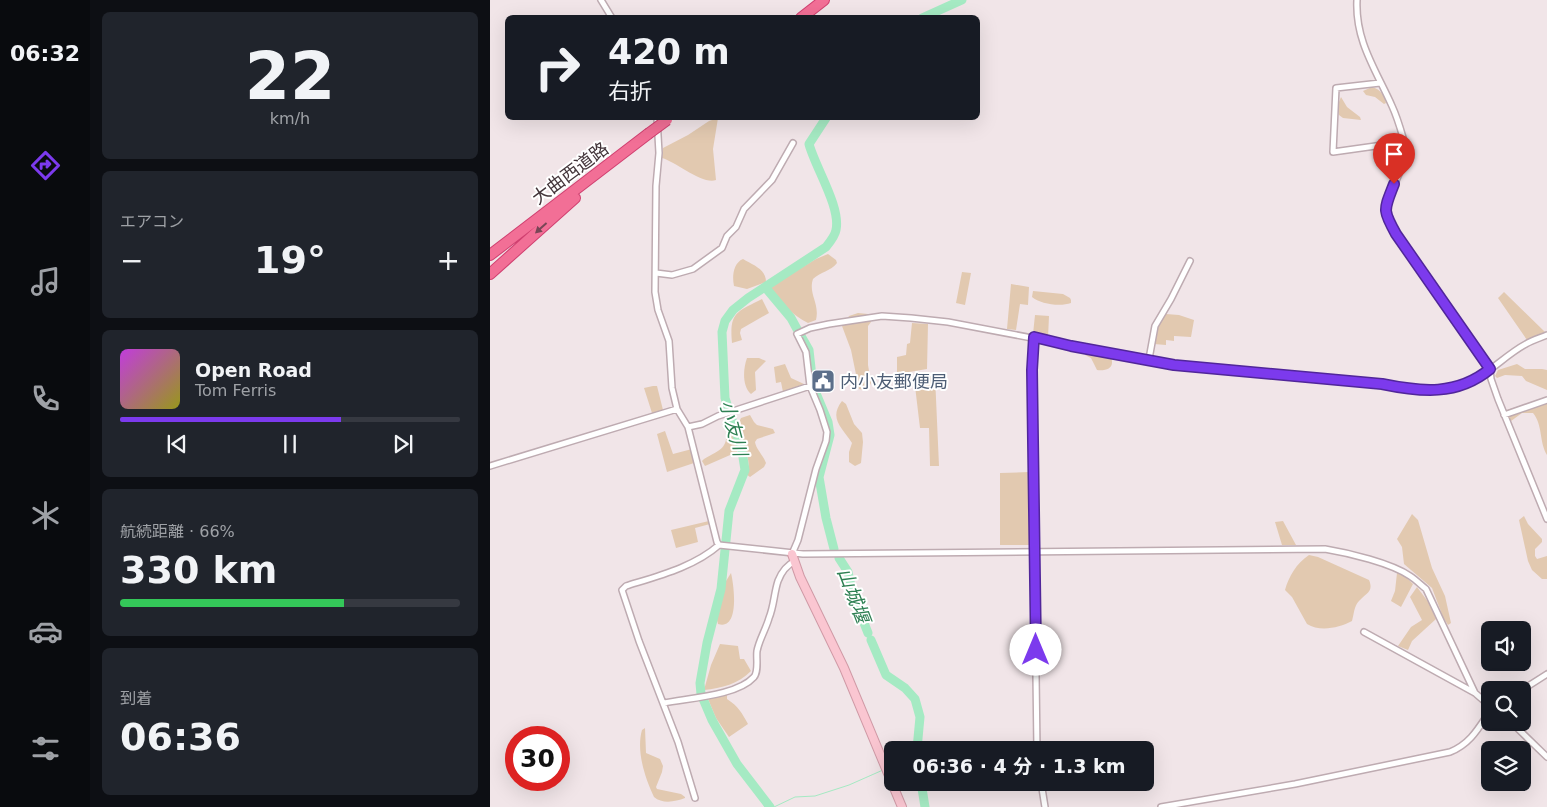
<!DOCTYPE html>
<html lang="ja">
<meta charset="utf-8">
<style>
body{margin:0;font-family:"DejaVu Sans","Noto Sans JP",sans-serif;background:#20242c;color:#f1f3f6;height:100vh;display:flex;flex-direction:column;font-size:19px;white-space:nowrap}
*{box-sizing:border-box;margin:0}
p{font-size:16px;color:#9ea1a6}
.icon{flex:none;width:28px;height:28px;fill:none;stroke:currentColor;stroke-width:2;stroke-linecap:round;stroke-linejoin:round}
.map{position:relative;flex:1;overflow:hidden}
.side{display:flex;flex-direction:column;gap:12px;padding:12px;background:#0d0f14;width:400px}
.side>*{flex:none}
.guide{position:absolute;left:15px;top:15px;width:475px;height:105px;border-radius:8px;box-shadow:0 5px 20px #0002;background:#171b24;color:#f1f3f6;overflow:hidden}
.tools{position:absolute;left:991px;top:621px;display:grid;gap:10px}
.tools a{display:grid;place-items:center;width:50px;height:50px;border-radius:8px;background:#171b24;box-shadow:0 5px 20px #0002;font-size:25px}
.speed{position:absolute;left:15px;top:726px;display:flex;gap:10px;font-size:25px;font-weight:700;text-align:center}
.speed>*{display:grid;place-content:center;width:65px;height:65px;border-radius:50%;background:#171b24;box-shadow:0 5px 20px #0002;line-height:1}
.speed .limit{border:8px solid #d22;background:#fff;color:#111}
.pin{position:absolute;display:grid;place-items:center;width:42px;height:42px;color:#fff;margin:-51px -21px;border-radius:50% 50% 50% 0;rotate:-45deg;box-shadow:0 0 5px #0007}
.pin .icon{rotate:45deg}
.me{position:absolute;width:55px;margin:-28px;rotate:0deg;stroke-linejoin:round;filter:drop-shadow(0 0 4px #0008)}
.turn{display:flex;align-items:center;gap:18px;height:105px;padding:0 20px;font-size:22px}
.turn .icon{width:65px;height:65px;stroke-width:2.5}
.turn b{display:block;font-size:35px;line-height:42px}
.big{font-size:38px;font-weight:700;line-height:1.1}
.side .card{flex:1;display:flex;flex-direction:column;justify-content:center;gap:8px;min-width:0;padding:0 18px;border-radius:8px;background:#20242c}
.side .dial{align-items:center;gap:0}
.dial b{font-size:65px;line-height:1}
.song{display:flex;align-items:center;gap:15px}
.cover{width:60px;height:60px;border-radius:8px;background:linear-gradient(135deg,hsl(290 70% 55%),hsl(60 70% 35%))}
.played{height:5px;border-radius:2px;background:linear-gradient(90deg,#7c3aed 65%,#363941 65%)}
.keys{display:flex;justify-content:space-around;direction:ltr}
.heat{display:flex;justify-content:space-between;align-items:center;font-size:28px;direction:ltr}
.charge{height:8px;border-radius:4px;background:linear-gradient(90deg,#34c759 66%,#363941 0)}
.trip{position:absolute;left:394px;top:741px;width:270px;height:50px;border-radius:8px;background:#171b24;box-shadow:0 5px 20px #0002;font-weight:700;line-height:50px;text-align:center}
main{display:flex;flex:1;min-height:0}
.menu{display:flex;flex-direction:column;width:90px;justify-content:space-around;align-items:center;background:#090b0e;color:#9ea1a6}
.menu .icon{width:35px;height:35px}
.menu .on{color:#7c3aed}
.menu b{font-size:22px;color:#f1f3f6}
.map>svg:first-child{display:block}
.green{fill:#e2c9b0}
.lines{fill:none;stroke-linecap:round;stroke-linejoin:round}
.stream{stroke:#a5eac3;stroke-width:1}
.river{stroke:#a5eac3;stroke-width:9}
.street-casing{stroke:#beabb1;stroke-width:8}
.secondary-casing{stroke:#d09aa6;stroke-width:10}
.highway-casing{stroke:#d04070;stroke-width:12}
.street{stroke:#fff;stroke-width:5}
.secondary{stroke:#fac6d1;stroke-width:8}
.highway{stroke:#f26f96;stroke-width:10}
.highway-bridge-casing{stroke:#d04070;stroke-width:12;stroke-linecap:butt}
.highway-bridge{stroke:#f26f96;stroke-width:10}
.oneway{fill:#784656}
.route-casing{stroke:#51269a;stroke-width:12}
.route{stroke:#7c3aed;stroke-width:9}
.labels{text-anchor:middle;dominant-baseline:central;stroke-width:4;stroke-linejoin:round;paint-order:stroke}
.street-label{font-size:18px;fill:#43353a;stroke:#fff}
.service-label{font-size:18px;fill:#4e5e75;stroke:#fff;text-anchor:start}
.water-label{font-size:19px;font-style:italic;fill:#2e8053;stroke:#fff}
</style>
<main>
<nav class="menu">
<b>06:32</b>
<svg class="icon on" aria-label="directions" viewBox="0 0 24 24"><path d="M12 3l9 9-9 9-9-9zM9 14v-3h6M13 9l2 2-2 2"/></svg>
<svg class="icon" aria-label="music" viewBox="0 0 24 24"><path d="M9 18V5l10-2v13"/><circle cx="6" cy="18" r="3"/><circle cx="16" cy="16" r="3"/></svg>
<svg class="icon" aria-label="phone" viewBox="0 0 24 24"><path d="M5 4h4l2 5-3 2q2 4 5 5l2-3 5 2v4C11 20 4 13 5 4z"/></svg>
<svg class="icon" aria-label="climate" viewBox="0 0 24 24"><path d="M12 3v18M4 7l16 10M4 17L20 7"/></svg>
<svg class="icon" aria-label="car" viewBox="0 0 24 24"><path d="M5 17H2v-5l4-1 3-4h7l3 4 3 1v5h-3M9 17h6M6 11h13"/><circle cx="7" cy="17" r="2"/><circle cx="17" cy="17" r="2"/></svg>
<svg class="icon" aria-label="filters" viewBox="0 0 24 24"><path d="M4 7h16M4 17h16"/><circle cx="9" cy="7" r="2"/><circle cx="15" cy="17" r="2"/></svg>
</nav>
<section class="side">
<div class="card dial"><b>22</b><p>km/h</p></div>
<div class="card"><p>エアコン</p>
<div class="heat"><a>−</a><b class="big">19°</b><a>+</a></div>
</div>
<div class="card">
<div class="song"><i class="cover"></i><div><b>Open Road</b><p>Tom Ferris</p></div></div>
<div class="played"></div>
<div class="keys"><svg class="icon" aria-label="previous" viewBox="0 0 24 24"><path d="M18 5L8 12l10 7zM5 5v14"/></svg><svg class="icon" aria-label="pause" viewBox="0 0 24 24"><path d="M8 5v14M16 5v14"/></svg><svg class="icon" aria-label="next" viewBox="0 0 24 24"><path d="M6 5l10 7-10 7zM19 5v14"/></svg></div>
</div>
<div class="card"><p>航続距離 · 66%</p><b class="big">330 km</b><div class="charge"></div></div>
<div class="card"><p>到着</p><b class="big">06:36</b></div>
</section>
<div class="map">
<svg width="1057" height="807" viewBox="0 0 1057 807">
<rect width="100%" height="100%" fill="#f1e5e8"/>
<path class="green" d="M882 87C890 89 895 96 896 103L894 104 885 97 876 95 873 91Z
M851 97 857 107 870 117 871 120 853 118 849 115 847 107Z
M228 118 223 149 226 180C213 185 186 162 172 158L173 148 198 135 219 121Z
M338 254 346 260 347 263C341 271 330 272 323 279 318 294 330 303 326 320L318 323C303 316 291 302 280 290L281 286 326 259Z
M253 259C263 265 276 269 276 282L257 289 244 286C242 277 243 263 253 259Z
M472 272 481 273 475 305 466 303Z
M521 284 539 287 538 305 530 304 526 330 517 329Z
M543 291 573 294 580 298 581 300V303C570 307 550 304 542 297Z
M1014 292 1055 332 1037 340 1008 298Z
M272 299 279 313 251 329 250 333 252 340 242 343C239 312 247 312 272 299Z
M368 313 378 314 381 322 378 326V365L381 383 378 389 373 390 369 389 361 350 352 326 359 316Z
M676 314 689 315 704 320 701 337 684 336V341L676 340V345L664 344 668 325Z
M545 315 559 316 558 338 543 334Z
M422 323 438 324 437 369 407 374V357L416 355 417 344 420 343Z
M597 352 621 357C625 368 617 371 607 370L601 358 595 355Z
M257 358H269L276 361 265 372 266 390 261 394C252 386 253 369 257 358Z
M295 364 301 378 314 384 293 392 291 382 286 383 284 367Z
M1027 364 1035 369H1052L1057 370V390L1036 381 1032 376 1015 375 1007 378 1005 376 1008 370Z
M434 376H445L449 466H440L439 428H430L425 386 433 384Z
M163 386H167L173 410 162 413 154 388Z
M1057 397V455C1049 442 1053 425 1043 413H1032L1021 421 1018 420 1016 412 1017 410Z
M352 401 356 404 364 424 372 433 373 442 371 463 365 466 359 462V452L362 443C353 428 338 419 352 401Z
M260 415 264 422 267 425 283 429 285 433 267 439 265 442C266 449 273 455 276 463L274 467 260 477 256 474C267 457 240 437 251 418Z
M239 425C244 433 250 443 247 452L215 466 212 461 214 459C231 449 237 450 237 428Z
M175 431 183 454 202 449 207 462 177 472 167 434Z
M539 472V545H510V473Z
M922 514 928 520 942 568 955 596 961 623 958 625 953 617 942 588 914 564 912 547 907 539Z
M1034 516 1038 524 1052 539V542L1045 549V556L1047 559 1057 556V579H1052L1042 570 1038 561 1029 520Z
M219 521 220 524 205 528 208 542 186 548 181 530Z
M793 521 806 545H792L785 522Z
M819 555 828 557 879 580C884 592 876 593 869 601 864 606 864 614 862 621 849 628 830 632 817 624L802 597 795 590C799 576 806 564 819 555Z
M241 573C244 585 250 631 228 624L227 620 236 581Z
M907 573 916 577 923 584 911 607 901 601 905 591Z
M927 587 939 603 946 619 922 641 918 650 908 646 921 627 932 620 920 597Z
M230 644 248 646 250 659H254L261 671C248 684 232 688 214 690L221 665Z
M237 694V699C248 706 252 713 258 724L239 737 226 718 218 699Z
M155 728 156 753 170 759 173 766 172 772 166 787 167 789 191 794 195 797V798C185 802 172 804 164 797 155 778 146 751 152 730Z"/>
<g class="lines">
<path class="stream" d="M400 767 402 766
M284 807 305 797 325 796 359 785 393 770"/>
<path class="river" d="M432 18 472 0
M275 287 301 318 307 329
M311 336 319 350 323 386 338 422 340 435 329 477 336 518 344 549
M349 558 358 572 363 595 378 633
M381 640 396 675 415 688 425 699 430 717 427 749
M431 782 435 807
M280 807 247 764 222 720 211 694 210 683 217 643 231 589 239 511 255 470 252 451 235 398 232 332 235 321 243 310 258 298 336 247C340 242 345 236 346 230 351 207 325 167 319 144L336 118"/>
<g class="street-casing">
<path id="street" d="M111 0 122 18
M867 0C865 41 886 70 902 106 909 121 912 135 917 151V155L895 207V211L906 234 1000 369 1001 379 1008 399 1057 519
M890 83 846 88 843 152 914 142
M167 118 169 153 166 186 165 292 168 310 179 341 182 388 187 409 198 427 227 542 229 545 313 554 835 549C859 553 901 563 920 576 926 580 931 585 936 589L985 693
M166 273 182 275 203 269 232 248 237 236 246 227 254 209 282 180 303 143
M544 337 542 370 547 750
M659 359 665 326 681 299 700 261
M1014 415 1057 400
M198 427 212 424 228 416 320 386
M0 466 187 409
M302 554 308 540 326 469 336 441 337 432 330 410 320 386 316 352 307 334 320 328 339 324 392 316 421 318 458 322 684 365 892 384C922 390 954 395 982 381 1002 371 1017 354 1036 344 1042 340 1050 338 1057 335
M874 632 985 693 1000 706
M1032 690 1057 674
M174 703C198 698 247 696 264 677 269 671 266 658 267 651 269 640 276 629 279 618 284 606 284 593 288 581 291 573 297 565 305 561
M1021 722 1057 757
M551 782 555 807
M205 798 188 742 149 641 132 590 136 586C168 576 204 567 229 545
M671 807 805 784 960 752C980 744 988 729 1000 711"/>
</g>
<g class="secondary-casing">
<path id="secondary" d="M302 554 310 577 354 668 412 807"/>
</g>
<g class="highway-casing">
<path id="highway" d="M311 18 334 0
M0 255 158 134
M0 274 85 198"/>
</g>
<use href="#street" class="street"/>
<use href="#secondary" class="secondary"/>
<use href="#highway" class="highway"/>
<g class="highway-bridge-casing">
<path id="highway-bridge" d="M158 134 177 120"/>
</g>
<use href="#highway-bridge" class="highway-bridge"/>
</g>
<defs><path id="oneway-solid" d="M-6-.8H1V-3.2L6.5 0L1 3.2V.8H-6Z" transform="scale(1.25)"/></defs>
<use class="oneway" href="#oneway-solid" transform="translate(51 228) rotate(138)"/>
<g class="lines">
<g class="route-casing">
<path id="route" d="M546 650 542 370 544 337 581 346 684 365 892 384C931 392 967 396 1000 369L906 234C892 209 894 210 904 184"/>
</g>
<use href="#route" class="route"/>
</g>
<defs>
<g id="civic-square" transform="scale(1.25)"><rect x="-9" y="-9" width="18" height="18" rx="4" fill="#5c6f8a" stroke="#fff"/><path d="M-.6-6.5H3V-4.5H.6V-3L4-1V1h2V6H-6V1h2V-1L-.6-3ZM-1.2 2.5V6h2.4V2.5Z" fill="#fff"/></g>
</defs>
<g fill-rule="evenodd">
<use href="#civic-square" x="333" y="381"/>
</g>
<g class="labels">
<g class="street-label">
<text transform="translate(80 173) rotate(-37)">大曲西道路</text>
</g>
<g class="service-label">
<text x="350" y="381">内小友郵便局</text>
</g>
<g class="water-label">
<text transform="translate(244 428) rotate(75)">小友川</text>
<text transform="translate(364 595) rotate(69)">山城堰</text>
</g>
</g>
</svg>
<div class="tools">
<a><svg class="icon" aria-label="sound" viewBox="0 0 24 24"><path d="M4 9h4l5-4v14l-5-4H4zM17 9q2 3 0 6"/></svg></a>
<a><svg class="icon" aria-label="search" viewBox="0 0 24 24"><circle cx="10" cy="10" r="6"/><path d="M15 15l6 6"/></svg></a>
<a><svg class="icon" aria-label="layers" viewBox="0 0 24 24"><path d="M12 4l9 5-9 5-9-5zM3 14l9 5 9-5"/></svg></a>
</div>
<div class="speed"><div class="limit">30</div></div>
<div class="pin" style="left:904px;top:184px;background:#d93025"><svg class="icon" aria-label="arrive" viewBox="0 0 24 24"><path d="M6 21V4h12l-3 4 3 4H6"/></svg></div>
<svg class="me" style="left:546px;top:650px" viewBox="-20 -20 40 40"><circle r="19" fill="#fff"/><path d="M0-13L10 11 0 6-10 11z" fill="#7c3aed"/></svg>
<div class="trip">06:36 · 4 分 · 1.3 km</div>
<div class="guide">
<div class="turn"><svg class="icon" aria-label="right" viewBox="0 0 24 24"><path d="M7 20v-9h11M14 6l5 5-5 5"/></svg><div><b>420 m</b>右折</div></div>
</div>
</div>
</main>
